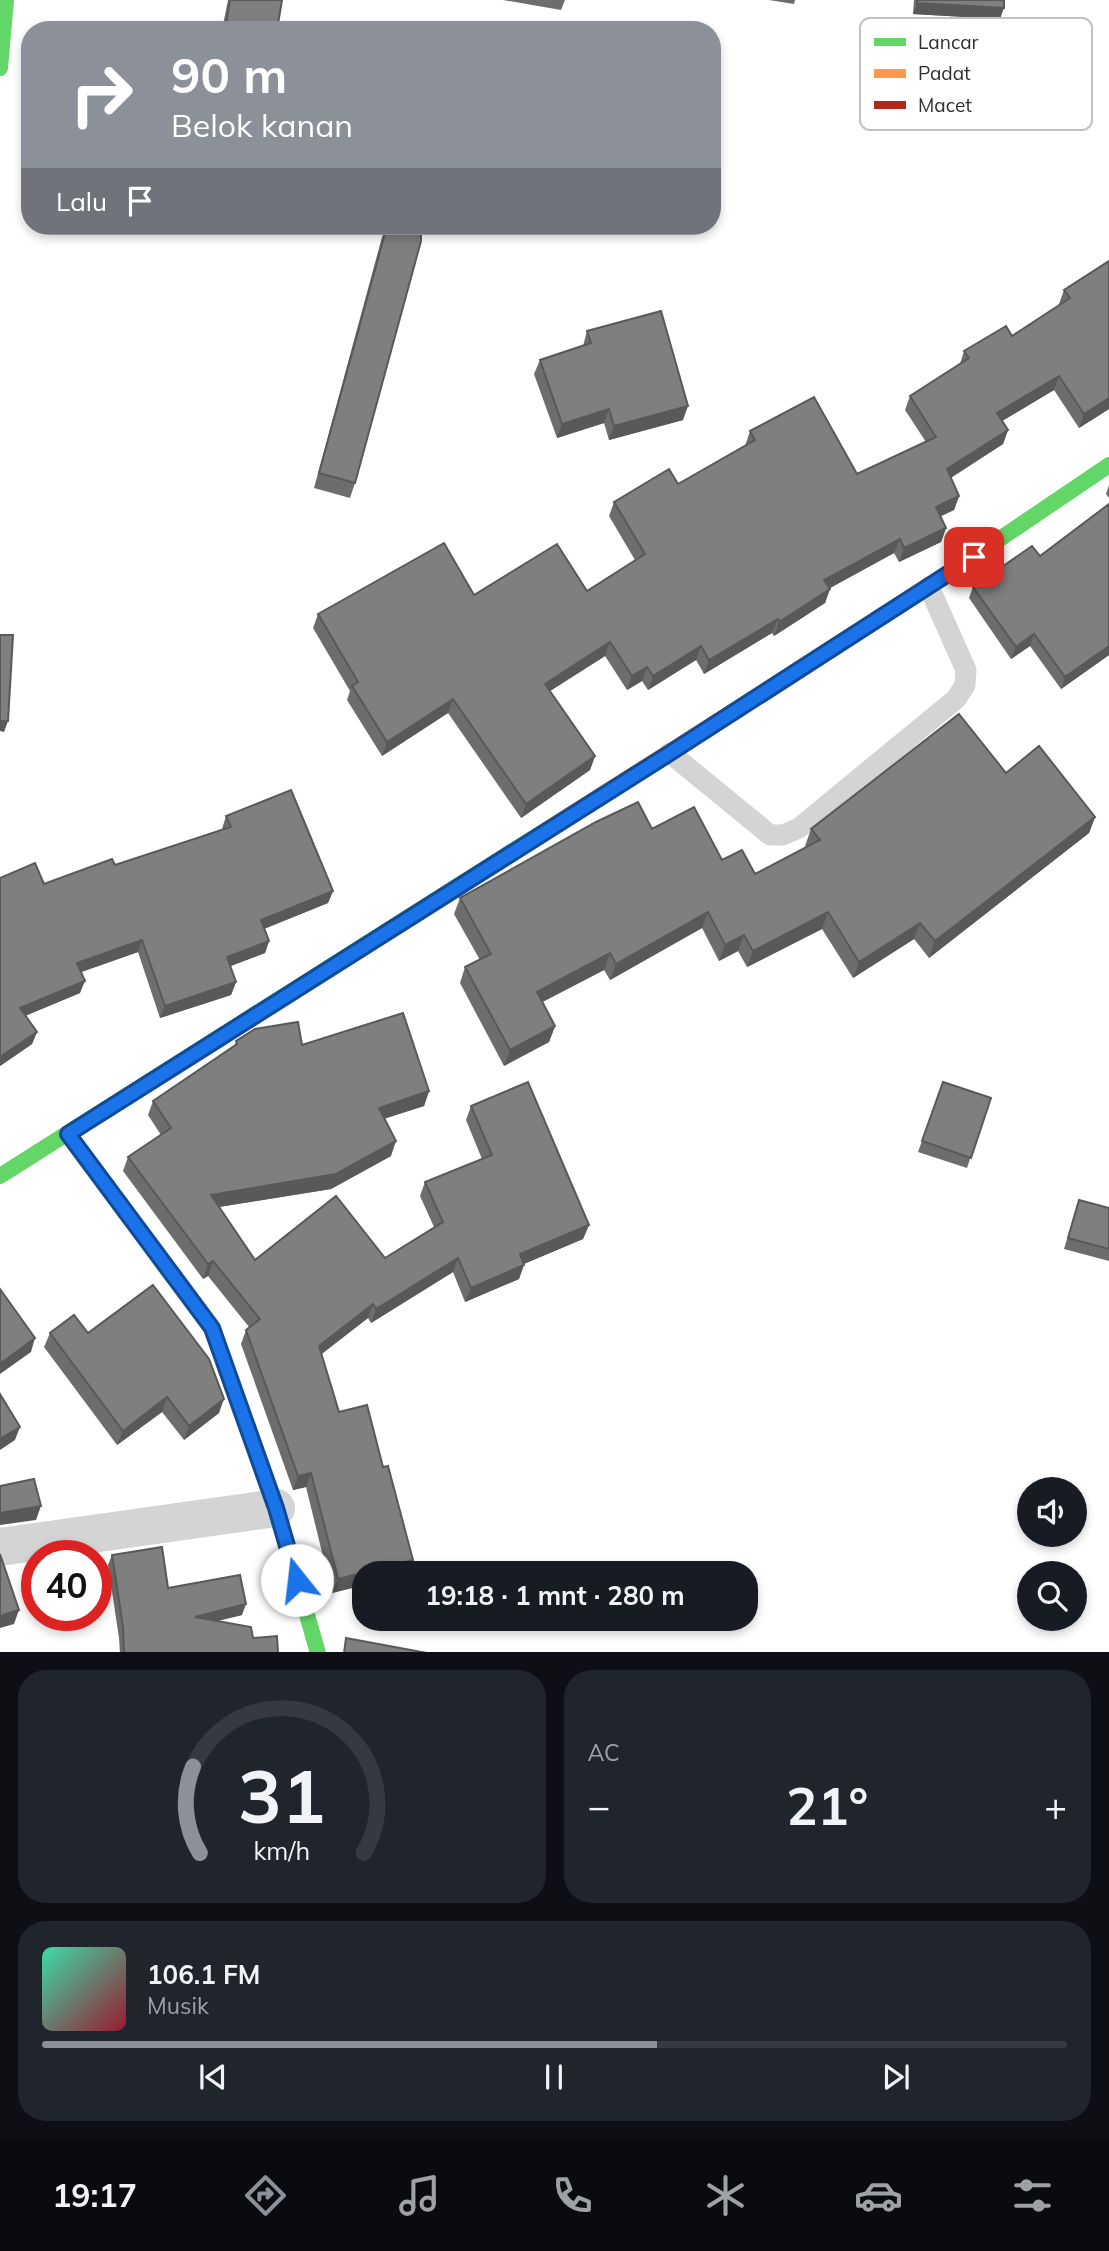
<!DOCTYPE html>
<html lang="id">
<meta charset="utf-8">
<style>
body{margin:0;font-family:Mulish,sans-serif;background:#20242c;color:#f1f3f6;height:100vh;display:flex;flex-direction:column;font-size:26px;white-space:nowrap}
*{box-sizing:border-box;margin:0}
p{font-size:23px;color:#9ea1a6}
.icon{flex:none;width:38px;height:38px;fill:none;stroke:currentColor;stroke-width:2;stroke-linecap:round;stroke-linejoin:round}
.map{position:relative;height:1652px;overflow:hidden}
.details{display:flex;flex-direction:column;gap:18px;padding:18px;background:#0d0f14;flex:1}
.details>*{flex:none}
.guide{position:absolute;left:21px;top:21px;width:700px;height:214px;border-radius:28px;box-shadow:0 4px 10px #0003;background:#8c9099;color:#fff;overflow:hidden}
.fabs{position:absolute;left:1017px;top:1477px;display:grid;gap:14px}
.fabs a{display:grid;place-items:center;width:70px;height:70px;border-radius:50%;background:#171b24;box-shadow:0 4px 10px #0003;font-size:35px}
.speed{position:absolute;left:21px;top:1540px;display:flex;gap:14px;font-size:35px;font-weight:700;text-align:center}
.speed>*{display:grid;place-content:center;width:91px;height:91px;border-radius:50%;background:#171b24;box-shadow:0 4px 10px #0003;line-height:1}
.speed .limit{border:10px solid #d22;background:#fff;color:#111}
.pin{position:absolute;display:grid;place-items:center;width:60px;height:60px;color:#fff;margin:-30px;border-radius:14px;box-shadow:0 4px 10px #0006}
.me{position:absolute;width:77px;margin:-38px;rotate:344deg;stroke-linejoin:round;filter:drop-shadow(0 0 5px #0008)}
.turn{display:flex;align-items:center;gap:24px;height:147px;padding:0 35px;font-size:32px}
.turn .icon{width:91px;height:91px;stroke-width:2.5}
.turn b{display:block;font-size:49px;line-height:60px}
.then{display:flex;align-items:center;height:66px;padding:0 35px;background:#0003;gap:14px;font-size:26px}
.big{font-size:52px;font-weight:700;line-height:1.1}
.details .tile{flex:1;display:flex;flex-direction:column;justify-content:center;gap:10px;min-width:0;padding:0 24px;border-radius:28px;background:#20242c}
.details .dial{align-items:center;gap:0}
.dial svg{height:182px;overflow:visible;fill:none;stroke:#363941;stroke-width:7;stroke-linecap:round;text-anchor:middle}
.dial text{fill:#f1f3f6;stroke:none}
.song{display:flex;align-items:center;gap:21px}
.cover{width:84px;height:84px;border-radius:10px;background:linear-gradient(135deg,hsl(160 70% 55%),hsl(350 70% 35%))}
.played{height:7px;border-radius:4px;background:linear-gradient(90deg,#8c9099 60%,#363941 60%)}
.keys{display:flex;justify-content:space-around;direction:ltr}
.heat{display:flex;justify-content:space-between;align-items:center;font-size:38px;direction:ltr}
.details .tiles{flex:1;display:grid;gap:18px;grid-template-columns:1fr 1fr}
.tile:last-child{grid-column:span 2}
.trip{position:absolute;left:352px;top:1561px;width:406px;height:70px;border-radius:28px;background:#171b24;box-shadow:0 4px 10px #0003;font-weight:700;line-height:70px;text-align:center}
.tabs{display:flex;height:112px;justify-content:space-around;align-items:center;background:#090b0e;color:#9ea1a6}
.tabs .icon{width:49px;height:49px}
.tabs .on{color:#8c9099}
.tabs b{font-size:32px;color:#f1f3f6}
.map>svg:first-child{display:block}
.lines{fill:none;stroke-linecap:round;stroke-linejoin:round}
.lane{stroke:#d4d4d4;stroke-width:21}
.street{stroke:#d4d4d4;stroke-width:38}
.fast{stroke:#63d668;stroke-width:16}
.slow{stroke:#ff974d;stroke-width:16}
.jam{stroke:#b3261e;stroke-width:16}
.wall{fill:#6d6d6d}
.shaded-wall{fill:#595959}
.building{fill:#7f7f7f;stroke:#595959;stroke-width:2}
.route-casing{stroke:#114b97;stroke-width:18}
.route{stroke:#1a73e8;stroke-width:12}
.key{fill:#fff;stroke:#c1c1c1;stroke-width:2}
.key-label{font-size:19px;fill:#2f2f2f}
</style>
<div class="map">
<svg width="1109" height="1653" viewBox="0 0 1109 1653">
<rect width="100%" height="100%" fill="#fff"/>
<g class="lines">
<path class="lane" d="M670 753 770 835H783L799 828 956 699 965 685 966 670 929 587"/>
<path class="street" d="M0 1547 276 1508"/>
<path class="fast" d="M0 68 6 0
M748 702 929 587 1109 465
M0 1176 546 830
M242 1412 276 1508 318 1653"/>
<path class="slow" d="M546 830 748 702"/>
<path class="jam" d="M68 1134 212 1328 242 1412"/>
</g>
<path class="wall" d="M228 0H282L277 30H222Z
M503 0H565L561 10Z
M769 0H795L794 4Z
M914 0H1004L1000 19 913 14Z
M387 226 355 483 350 498 314 488 382 237Z
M1109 261V409L1079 428 1054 390 1002 421 1008 430 1003 444 951 478 959 496 954 510 940 516 946 528 941 542 899 562 894 553 830 588 825 603 774 636 772 633 704 674 696 660 648 690 642 681 627 690 605 656 550 691 595 756 590 770 521 818 448 713 382 756 347 700 350 691 313 628 318 614 474 595 587 591 635 560 609 516 614 502 678 484 745 446 750 431 857 474 926 442 905 410 910 396 960 364 964 351 1012 336 1060 305 1059 304 1064 290Z
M587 331 683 420 609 440 604 423 557 438 534 374 540 360 583 346Z
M1109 485V498L1106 494Z
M973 587 1109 655 1061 689 1030 646 1011 659 969 598Z
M1006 773 1095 817 1089 833 929 958 914 939 853 978 822 929 747 967 738 951 719 961 702 928 610 980 604 970 542 1002 555 1026 549 1042 504 1066 460 983 465 967 480 960 454 914 460 898 652 829 755 874 806 847 805 846 811 829Z
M226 816 333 891 328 903 264 929 269 941 265 953 230 966 236 982 231 995 160 1018 138 952 81 972 80 993 25 1016 37 1032 32 1044 0 1066 44 884 115 865 222 829Z
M236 1041 302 1045 429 1091 424 1106 384 1119 391 1156 331 1189 219 1207 255 1260 385 1258 434 1227 420 1196 425 1182 482 1159 466 1120 471 1106 589 1225 583 1239 524 1264 519 1279 465 1302 453 1272 371 1323 368 1318 321 1354 339 1412 383 1467 413 1560 408 1573H364V1585L332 1593 306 1487 293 1490 241 1344 246 1330 249 1327 208 1276 203 1279 123 1171 128 1157 161 1135 148 1115 153 1101 235 1046Z
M943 1082 991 1098 967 1168 918 1152Z
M1079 1200 1109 1208V1261L1064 1249Z
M50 1333H88L219 1413 184 1440 162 1412 117 1445 44 1347Z
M112 1555 168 1588 242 1615 218 1621 253 1638 278 1653H120L119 1638 108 1565Z"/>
<path class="shaded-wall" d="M917 3 1004 8 1000 19 913 14Z
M1059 376 1054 390 992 427 997 413Z
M1109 398V409L1079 428 1084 414Z
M688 406 683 420 609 440 614 426Z
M609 409 604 423 557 438 562 424Z
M1008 430 1003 444 942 483 947 469Z
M959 496 954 510 931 521 936 507Z
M946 528 941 542 899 562 904 548Z
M900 539 894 553 819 594 824 580Z
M830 589 825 603 774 636 779 622Z
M778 619 772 633 704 674 709 660Z
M1034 634 1030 646 1011 659 1016 647Z
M610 642 605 656 539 698 545 684Z
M701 646 696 660 648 690 653 676Z
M1109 646V655L1061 689 1065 677Z
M647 667 642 681 627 690 632 676Z
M453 699 448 713 382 756 387 742Z
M0 721H8L4 732 0 731Z
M595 756 590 770 521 818 526 804Z
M1095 817 1089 833 929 958 935 941Z
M333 891 328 903 256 932 261 920Z
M708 912 702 928 610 980 616 964Z
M828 912 822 929 747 967 753 951Z
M920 923 914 939 853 978 859 962Z
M744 935 738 951 719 961 725 945Z
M142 940 138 952 73 975 77 963Z
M269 941 265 953 223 969 227 957Z
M610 953 604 970 531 1008 537 992Z
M85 981 80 993 15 1020 20 1008Z
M236 982 231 995 160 1018 165 1006Z
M555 1026 549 1042 504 1066 510 1050Z
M37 1032 32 1044 0 1066V1057Z
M429 1091 424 1106 373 1122 379 1108Z
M396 1141 391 1156 331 1189 206 1209 211 1195Z
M589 1225 583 1239 514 1268 520 1254Z
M458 1258 453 1272 371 1323 376 1309Z
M213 1261 208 1276 203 1279 208 1264Z
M524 1265 519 1279 465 1302 471 1288Z
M373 1304 368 1318 314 1360 319 1346Z
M35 1338 31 1352 0 1374V1364Z
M167 1397 162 1412 117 1445 123 1431Z
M224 1399 219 1413 184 1440 189 1426Z
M20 1427 15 1440 0 1450V1439Z
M311 1473 306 1487 293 1490 298 1476Z
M41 1506 36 1520 0 1525V1513Z
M413 1560 408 1573H364V1585L332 1593 338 1579Z
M246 1604 242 1615 191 1627 195 1617Z
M19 1610 14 1624 0 1628V1616Z"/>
<path class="building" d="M230 0H282L277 30H225Z
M917 0H1004V8L917 3Z
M387 226H414L421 228V241L355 483 319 473Z
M1109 261V398L1084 414 1059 376 997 413 1008 430 947 469 959 496 936 507 946 528 904 548 900 539 824 580 830 589 779 622 778 619 709 660 701 646 653 676 647 667 632 676 610 642 545 684 595 756 526 804 453 699 387 742 352 686 358 682 318 614 444 543 474 595 557 544 587 591 645 554 614 502 669 469 678 484 755 440 750 431 814 397 857 474 936 437 910 396 969 358 964 351 1006 326 1012 336 1070 298 1064 290Z
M661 311 688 406 614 426 609 409 562 424 540 360 591 343 587 331Z
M1109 504V646L1065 677 1034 634 1016 647 973 587 1032 546 1040 556Z
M0 635H13L8 721H0Z
M959 714 1006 773 1039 746 1095 817 935 941 920 923 859 962 828 912 753 951 744 935 725 945 708 912 616 964 610 953 537 992 555 1026 510 1050 465 967 491 954 460 898 596 822 638 802 652 829 694 807 722 860 742 850 755 874 820 840 811 829Z
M291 790 333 891 261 920 269 941 227 957 236 982 165 1006 142 940 77 963 85 981 20 1008 37 1032 0 1057V878L35 863 44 884 112 859 115 865 231 827 226 816Z
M403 1013 429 1091 379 1108 396 1141 336 1174 211 1195 255 1260 336 1196 385 1258 443 1222 425 1182 492 1155 471 1106 528 1082 589 1225 520 1254 524 1265 471 1288 458 1258 376 1309 373 1304 319 1346 339 1412 367 1405 383 1467 388 1466 413 1560 338 1579 311 1473 298 1476 246 1330 260 1319 213 1261 208 1264 128 1157 171 1128 153 1101 237 1044 236 1041 255 1029 298 1022 302 1045Z
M943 1082 991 1098 971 1158 922 1141Z
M1079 1200 1109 1208V1249L1068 1238Z
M153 1285 209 1359 224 1399 189 1426 167 1397 123 1431 50 1333 74 1315 88 1333Z
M0 1289 35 1338 0 1364Z
M0 1394 20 1427 0 1439Z
M34 1479 41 1506 0 1513V1486Z
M162 1547 168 1588 240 1575 246 1604 195 1617 251 1627 253 1638 277 1636 278 1653H124L123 1627 112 1555Z
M0 1554 19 1610 0 1616Z
M346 1638 427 1653H344Z"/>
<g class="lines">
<g class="route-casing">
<path id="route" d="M297 1580 276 1508 212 1328 68 1134 670 753 974 557"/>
</g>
<use href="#route" class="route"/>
</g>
<rect x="860" y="18" width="232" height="112" rx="10" class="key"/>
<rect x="874" y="38" width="32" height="8" fill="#63d668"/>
<rect x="874" y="69" width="32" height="9" fill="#ff974d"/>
<rect x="874" y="101" width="32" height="8" fill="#b3261e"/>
<g class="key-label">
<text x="918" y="49">Lancar</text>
<text x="918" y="80">Padat</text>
<text x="918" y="112">Macet</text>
</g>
</svg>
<div class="fabs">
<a><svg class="icon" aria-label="sound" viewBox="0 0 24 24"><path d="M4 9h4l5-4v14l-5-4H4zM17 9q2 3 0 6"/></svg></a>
<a><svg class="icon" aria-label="search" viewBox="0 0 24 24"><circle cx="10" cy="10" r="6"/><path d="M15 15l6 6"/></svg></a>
</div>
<div class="speed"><div class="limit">40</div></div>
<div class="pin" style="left:974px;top:557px;background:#d93025"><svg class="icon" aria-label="arrive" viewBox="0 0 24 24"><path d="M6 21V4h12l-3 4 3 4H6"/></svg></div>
<svg class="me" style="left:297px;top:1580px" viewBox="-20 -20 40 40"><circle r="19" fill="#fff"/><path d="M0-13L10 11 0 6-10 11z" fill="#1a73e8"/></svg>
<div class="trip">19:18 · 1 mnt · 280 m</div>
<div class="guide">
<div class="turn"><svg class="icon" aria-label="right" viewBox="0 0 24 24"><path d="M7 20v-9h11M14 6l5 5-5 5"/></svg><div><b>90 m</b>Belok kanan</div></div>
<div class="then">Lalu<svg class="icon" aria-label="arrive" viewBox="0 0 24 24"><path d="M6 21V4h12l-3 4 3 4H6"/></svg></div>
</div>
</div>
<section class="details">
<div class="tiles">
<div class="tile dial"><svg viewBox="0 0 100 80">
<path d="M14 69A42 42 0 1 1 86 69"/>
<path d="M14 69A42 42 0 0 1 11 31" stroke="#8c9099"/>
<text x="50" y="56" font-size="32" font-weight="700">31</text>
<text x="50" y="72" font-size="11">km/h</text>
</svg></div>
<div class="tile"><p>AC</p>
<div class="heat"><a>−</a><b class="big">21°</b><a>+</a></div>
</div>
<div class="tile">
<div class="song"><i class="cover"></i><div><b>106.1 FM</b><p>Musik</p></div></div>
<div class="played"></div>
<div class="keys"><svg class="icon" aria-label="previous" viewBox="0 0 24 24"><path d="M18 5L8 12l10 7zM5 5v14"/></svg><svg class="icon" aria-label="pause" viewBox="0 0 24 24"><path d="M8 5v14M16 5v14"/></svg><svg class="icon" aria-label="next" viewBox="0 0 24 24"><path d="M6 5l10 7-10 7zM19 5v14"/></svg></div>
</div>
</div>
</section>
<nav class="tabs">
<b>19:17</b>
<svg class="icon on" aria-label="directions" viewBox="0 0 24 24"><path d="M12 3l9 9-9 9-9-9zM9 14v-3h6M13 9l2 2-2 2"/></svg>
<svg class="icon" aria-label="music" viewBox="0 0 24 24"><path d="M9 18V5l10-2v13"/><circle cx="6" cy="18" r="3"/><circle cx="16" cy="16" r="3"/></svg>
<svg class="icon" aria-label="phone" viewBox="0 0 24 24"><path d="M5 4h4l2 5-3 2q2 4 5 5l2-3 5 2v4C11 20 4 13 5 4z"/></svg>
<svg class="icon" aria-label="climate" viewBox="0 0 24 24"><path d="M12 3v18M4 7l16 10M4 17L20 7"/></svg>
<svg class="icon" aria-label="car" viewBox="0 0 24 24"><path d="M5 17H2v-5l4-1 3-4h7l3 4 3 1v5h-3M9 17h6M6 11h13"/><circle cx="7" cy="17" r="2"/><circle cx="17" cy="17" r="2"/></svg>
<svg class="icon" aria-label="filters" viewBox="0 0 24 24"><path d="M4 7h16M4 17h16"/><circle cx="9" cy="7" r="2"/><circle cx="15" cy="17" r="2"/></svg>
</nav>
